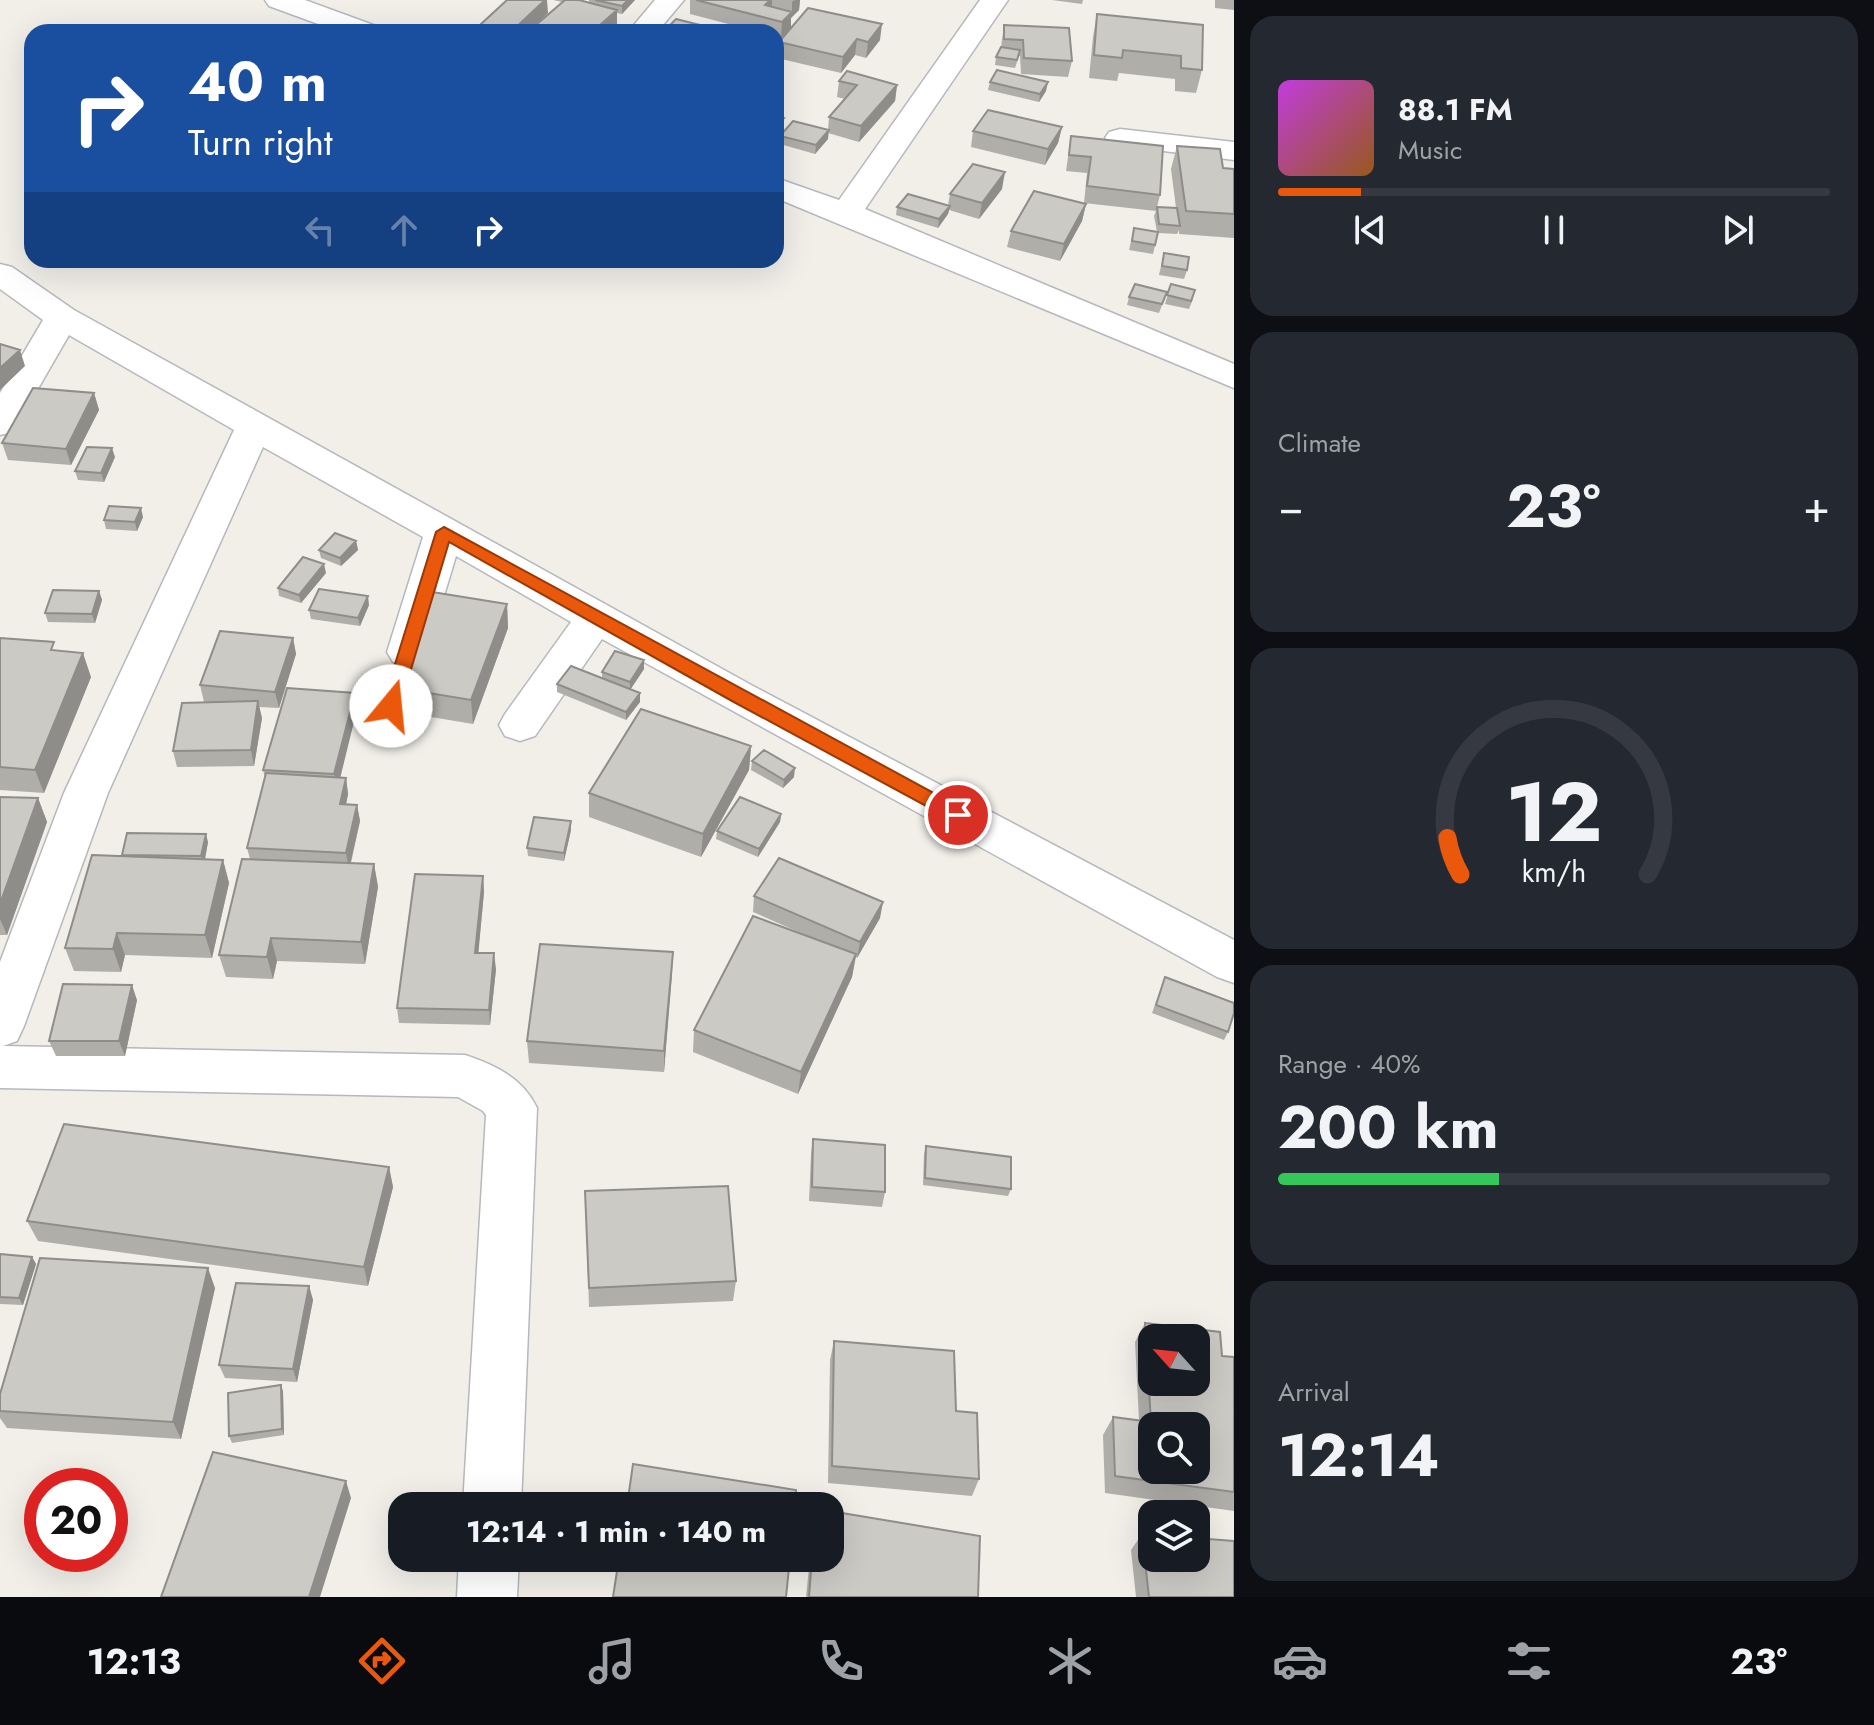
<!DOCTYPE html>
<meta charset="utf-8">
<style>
body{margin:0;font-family:Jost,sans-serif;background:#242831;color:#f1f3f6;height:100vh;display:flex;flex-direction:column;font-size:30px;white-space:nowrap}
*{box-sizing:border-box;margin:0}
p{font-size:26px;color:#9ea1a6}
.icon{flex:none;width:44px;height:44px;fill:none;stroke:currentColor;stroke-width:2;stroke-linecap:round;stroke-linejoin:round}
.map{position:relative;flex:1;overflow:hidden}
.sheet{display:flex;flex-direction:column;gap:16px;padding:16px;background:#0d0f14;width:640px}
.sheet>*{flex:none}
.hud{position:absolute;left:24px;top:24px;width:760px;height:244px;border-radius:24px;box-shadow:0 8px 32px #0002;background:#1a4fa0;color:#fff;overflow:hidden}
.needle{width:52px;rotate:297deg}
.controls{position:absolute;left:1138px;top:1324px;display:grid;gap:16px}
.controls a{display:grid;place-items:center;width:72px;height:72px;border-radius:16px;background:#171b24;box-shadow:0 8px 32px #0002;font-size:40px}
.speed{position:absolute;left:24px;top:1468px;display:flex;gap:16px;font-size:40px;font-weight:700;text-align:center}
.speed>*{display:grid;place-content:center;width:104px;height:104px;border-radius:50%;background:#171b24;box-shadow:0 8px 32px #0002;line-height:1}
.speed .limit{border:12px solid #d22;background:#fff;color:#111}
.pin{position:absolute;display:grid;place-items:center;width:68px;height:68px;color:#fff;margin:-34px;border:4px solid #fff;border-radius:50%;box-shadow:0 2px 8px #0007}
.me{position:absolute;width:88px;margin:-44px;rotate:17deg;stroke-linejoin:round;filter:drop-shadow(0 0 6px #0008)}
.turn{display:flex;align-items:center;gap:28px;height:168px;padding:0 32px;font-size:36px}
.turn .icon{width:104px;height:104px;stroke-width:2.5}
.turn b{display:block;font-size:56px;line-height:68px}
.lanes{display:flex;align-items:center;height:76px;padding:0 32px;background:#0003;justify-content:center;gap:40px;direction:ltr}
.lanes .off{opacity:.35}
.big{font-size:60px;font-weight:700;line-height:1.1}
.sheet .card{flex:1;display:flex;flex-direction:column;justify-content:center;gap:12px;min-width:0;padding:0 28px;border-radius:24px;background:#242831}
.sheet .dial{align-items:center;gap:0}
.dial svg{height:208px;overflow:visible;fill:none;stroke:#363941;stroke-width:7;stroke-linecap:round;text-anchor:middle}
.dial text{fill:#f1f3f6;stroke:none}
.song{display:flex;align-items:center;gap:24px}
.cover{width:96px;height:96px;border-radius:12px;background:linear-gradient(135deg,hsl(290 70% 55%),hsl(30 70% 35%))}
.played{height:8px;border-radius:4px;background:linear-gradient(90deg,#ea580c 15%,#363941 15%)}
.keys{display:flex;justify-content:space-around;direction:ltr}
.heat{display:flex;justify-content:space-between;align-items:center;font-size:44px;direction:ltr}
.charge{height:12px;border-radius:6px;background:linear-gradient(90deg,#34c759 40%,#363941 0)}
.trip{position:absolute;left:388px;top:1492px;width:456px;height:80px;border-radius:24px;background:#171b24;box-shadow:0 8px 32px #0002;font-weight:700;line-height:80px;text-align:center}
.tabs{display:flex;height:128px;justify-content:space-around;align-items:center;background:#090b0e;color:#9ea1a6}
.tabs .icon{width:56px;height:56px}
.tabs .current{color:#ea580c}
.tabs b{font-size:36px;color:#f1f3f6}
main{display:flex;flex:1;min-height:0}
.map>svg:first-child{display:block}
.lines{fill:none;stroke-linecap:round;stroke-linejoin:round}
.minor-casing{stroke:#b5b8bc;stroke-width:3}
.minor{fill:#fff;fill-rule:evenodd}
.wall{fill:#afaea9}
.shaded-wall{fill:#8f8d8a}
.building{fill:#cccac5;stroke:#8f8d8a;stroke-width:2;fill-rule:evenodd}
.route{fill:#ea580c;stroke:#983908;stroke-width:2}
</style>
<main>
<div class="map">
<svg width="1234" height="1597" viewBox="0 0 1234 1597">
<rect width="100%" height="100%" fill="#f1efe8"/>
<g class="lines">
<g class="minor-casing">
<path id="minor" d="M265 0H305L376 26 380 32H340L269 6Z
M655 0H684L657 32H628Z
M980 0H1008L865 209 1234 364V388L776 198V178L839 200Z
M1120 129 1234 142V160L1109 144 1105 138 1109 132Z
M0 264 12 267 74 310 753 686 1234 940V983L1217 977 602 639 535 736 520 741 505 736 499 725 505 714 571 622 456 556 427 652 421 662 407 667 393 662 387 652 423 537 263 447 108 793 24 1026 17 1041 3 1046 465 1055C495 1065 523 1078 537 1108L521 1506H463L486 1115 483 1111 458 1097 0 1088V962L64 793 234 430 69 335 13 432 0 435V393L43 320 0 289Z
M459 1558H519L517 1597H457Z"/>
</g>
<use href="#minor" class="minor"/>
</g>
<path class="wall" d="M553 0H579L589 3V0H635L622 14 617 13V26L610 32H537V24L562 2Z
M690 0H800L799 10 791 18V28L781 38 776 36V32H759L690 14Z
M1052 0H1083L1082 4Z
M1215 0H1234V10L1215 8Z
M808 8 880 40 866 58 855 55 841 73 777 58 779 42Z
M548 13 528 32H480V25Z
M1097 14 1203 25 1202 70 1196 93 1175 91V79L1119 73 1117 81 1089 78 1093 37Z
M1004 25 1072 61 1068 77 1021 74 1020 56H1019L1015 68 995 65 996 57 1001 47Z
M839 81 897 85 895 101 859 142 828 133V139L815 154 780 144V136L828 130 829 117 845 99 837 97Z
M990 82 1046 91 1039 102 988 90Z
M1062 127 1058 143 1045 165 971 147 973 131Z
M1071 136 1160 195 1157 207 1176 208 1171 169 1177 146 1223 168 1234 169V238L1179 234V230L1177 234 1158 233 1153 254 1129 250 1134 228 1157 232 1154 216 1156 211 1084 203 1087 173 1066 171Z
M1002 189 979 219 949 210 948 214 938 228 896 215 897 207 948 205 950 194Z
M1086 204 1082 221 1060 261 1007 247 1011 231Z
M1164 253 1187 270 1184 279 1159 275Z
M1171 284 1193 299 1189 309 1165 304Z
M1167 292 1159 313 1127 305 1129 297Z
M94 393 99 410 71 465 8 460 2 443Z
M115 457 104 482 78 480 75 471Z
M143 517 137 531 106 529 104 520Z
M356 541 358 550 341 566 321 558 319 550Z
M326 573 301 603 279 596 278 588Z
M99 591 102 600 95 623 48 622 45 613Z
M507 604 508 628 473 724 389 710 386 686Z
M369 605 360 626 311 619 309 610Z
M0 638 57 651 91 677 44 793 0 790Z
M293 638 296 654 279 708 259 707 262 718 254 766 177 767 173 751 204 702 200 685Z
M644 660V669L630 690 640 702 626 720 557 692V684L602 678V672Z
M357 709 340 777 346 778 348 794 346 804 357 805 360 821 351 863 374 864 378 887 365 964 277 961 273 979 226 977 219 955 250 859 247 848 265 778 263 770Z
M751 746 749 770 701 857 589 817V793Z
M752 761 794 777 783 788 751 770Z
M0 797 38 798 47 822 7 935H0Z
M781 814 780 822 758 857 716 839 717 831Z
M571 821V830L564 861 528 856 527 848Z
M208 842 205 859 223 860 229 883 212 958 125 955 121 972 74 971 65 948 123 856 122 855Z
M483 876 484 892 478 953 496 969 490 1025 399 1023 397 1008Z
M754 896 880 918 857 958 856 957 852 977 798 1094 693 1052 694 1030 810 937 753 912Z
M673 952 664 1072 529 1063 527 1041Z
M1165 977 1228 1032 1224 1040 1152 1013Z
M137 1000 125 1056H56L49 1041Z
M813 1139 885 1192 882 1207 809 1201 811 1154Z
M926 1146 1011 1189 1008 1196 923 1185 924 1154Z
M389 1167 393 1187 368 1286 38 1241 27 1221Z
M585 1191 736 1281 733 1301 589 1307Z
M0 1254 32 1257 36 1264 23 1305 0 1304Z
M309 1286 313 1300 297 1382 225 1378 219 1365Z
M215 1288 181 1439 7 1428 0 1418V1394Z
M1145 1323 1222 1356 1234 1357V1511L1105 1493 1103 1435 1113 1417 1139 1420 1135 1342Z
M834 1341 956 1411 979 1479 972 1496 828 1483 830 1360Z
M281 1385 283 1392 284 1435 232 1443 229 1436Z
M1142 1534 1234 1597H1136L1131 1550Z
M810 1558H830L978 1597H806Z"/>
<path class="shaded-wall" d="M545 0H547L548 13 528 32H511Z
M628 0H635L622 14V6Z
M770 0H772V13L765 5Z
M795 0H800L799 10 791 18V28L781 38 782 22 792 12V2Z
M617 10V26L610 32H592Z
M882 24 880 40 866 58 868 42Z
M857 39 855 55 841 73 843 57Z
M1048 82 1046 91 1039 102 1040 94Z
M897 85 895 101 859 142 861 126Z
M784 118V126L776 135V127Z
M1062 127 1058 143 1045 165 1048 149Z
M829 130 828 139 815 154 816 145Z
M1005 172 1002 189 979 219 982 203Z
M1086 204 1082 221 1060 261 1064 244Z
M950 206 948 214 938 228 939 219Z
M20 350 25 366 0 390V368Z
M94 393 99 410 71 465 66 449Z
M112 448 115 457 104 482 101 473Z
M141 508 143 517 137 531 135 522Z
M356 541 358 550 341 566 340 558Z
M324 564 326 573 301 603 299 595Z
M99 591 102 600 95 623 92 614Z
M368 596 369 605 360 626 358 618Z
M507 604 508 628 473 724 471 700Z
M293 638 296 654 279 708 275 692Z
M83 653 91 677 44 793 35 770Z
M644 660V669L630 690V682Z
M355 693 357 709 337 791 334 774Z
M640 693V702L626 720V712Z
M258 701 262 718 254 766 251 750Z
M751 746 749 770 701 857 703 834Z
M795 768 794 777 783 788 784 780Z
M346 778 348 794 343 820 340 804Z
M38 798 47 822 7 935 0 919V904Z
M357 805 360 821 349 869 346 853Z
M781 814 780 822 758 857 759 849Z
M571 821V830L564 861V853Z
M206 834 208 842 204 864 201 856Z
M223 860 229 883 212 958 205 935Z
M374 864 378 887 365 964 361 942Z
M483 876 484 892 477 968 475 953Z
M883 902 880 918 857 958 860 942Z
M117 933 125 955 121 972 113 949Z
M271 938 277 961 273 979 267 957Z
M673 952 672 975 664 1072V1051Z
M494 953 496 969 490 1025 489 1010Z
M856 954 852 977 798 1094 801 1072Z
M132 985 137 1000 125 1056 119 1041Z
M389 1167 393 1187 368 1286 364 1267Z
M32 1257 36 1264 23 1305 19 1298Z
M208 1268 215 1288 181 1439 173 1422Z
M309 1286 313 1300 297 1382 293 1369Z
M281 1385 283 1392 284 1435 282 1429Z
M346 1481 351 1498 320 1597H309Z"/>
<path class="building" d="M507 0H545L511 32 480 25Z
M565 0H579L617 10 592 32H564L537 24Z
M595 0H628L622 6Z
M696 0H770L765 5 792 12 782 22Z
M808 8 882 24 868 42 857 39 843 57 779 42Z
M1097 14 1203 25 1202 70 1181 68V56L1123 50 1122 58 1094 55Z
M676 19 728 32H663Z
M1004 25 1069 28 1072 61 1024 58 1023 40 1004 39Z
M1001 47 1020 50 1017 60 996 57Z
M997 70 1048 82 1040 94 990 82Z
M847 71 897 85 861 126 829 117 857 85 839 81Z
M988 110 1062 127 1048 149 973 131Z
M776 116 784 118 776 127Z
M793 121 829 130 816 145 780 136Z
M1071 136 1163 146 1160 195 1087 186 1091 157 1069 155Z
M1177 146 1220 149 1223 168 1234 169V214L1186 211Z
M973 164 1005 172 982 203 950 194Z
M1034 191 1086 204 1064 244 1011 231Z
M908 194 950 206 939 219 897 207Z
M1157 207 1177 208 1180 226 1159 224Z
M1134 228 1158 232 1155 245 1132 241Z
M1164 253 1189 257 1187 270 1162 266Z
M1135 284 1167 292 1162 304 1129 297Z
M1171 284 1195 290 1191 301 1167 295Z
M0 344 20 350 0 368Z
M33 388 94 393 66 449 2 443Z
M87 447 112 448 101 473 75 471Z
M109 506 141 508 135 522 104 520Z
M335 533 356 541 340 558 319 550Z
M303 557 324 564 299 595 278 588Z
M319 589 368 596 358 618 309 610Z
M53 590 99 591 92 614 45 613Z
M426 591 507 604 471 700 386 686Z
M220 631 293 638 275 692 200 685Z
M0 638 54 642 51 650 83 653 35 770 0 767Z
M615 651 644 660 630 682 602 672Z
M571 666 640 693 626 712 557 684Z
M287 688 355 693 334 774 263 770Z
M258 701 251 750 173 751 182 703Z
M641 709 751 746 703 834 589 793Z
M764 750 795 768 784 780 752 761Z
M266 773 346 778 340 804 357 805 346 853 247 848Z
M0 797 38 798 0 904Z
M740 797 781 814 759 849 717 831Z
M534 817 571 821 564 853 527 848Z
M127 833 206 834 201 856 122 855Z
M92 855 223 860 205 935 117 933 113 949 65 948Z
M779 858 883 902 860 942 754 896Z
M242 859 374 864 361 942 271 938 267 957 219 955Z
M415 874 483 876 475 953H494L489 1010 397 1008Z
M753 916 856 954 801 1072 694 1030Z
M540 944 673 952 664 1051 527 1041Z
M1165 977 1234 1003V1013L1228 1032 1156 1005Z
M63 984 132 985 119 1041H49Z
M64 1124 389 1167 364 1267 27 1221Z
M813 1139 885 1145V1192L812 1187Z
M926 1146 1011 1157V1189L925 1178Z
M728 1186 736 1281 589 1288 585 1191Z
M0 1254 32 1257 19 1298 0 1297Z
M40 1258 208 1268 173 1422 0 1411V1394Z
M236 1283 309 1286 293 1369 219 1365Z
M1145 1323 1220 1332 1222 1356 1234 1357V1492L1115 1476 1113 1417 1151 1422ZM1152 1338H1196V1382H1152ZM1152 1426H1196V1470H1152Z
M834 1341 954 1351 956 1411 977 1413 979 1479 832 1466Z
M281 1385 282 1429 229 1436 228 1393Z
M213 1452 346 1481 309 1597H161Z
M633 1464 796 1490 795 1506H627Z
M830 1511 980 1536 978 1597H809L812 1558H830Z
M1142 1534H1152V1558H1196V1538L1234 1541V1597H1149Z
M619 1558H790L786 1597H613Z"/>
<path class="route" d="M444 527 965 810 968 815 965 820H952L732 701 449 542 400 706 391 712 385 711 382 706 436 532Z"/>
</svg>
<div class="controls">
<a><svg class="needle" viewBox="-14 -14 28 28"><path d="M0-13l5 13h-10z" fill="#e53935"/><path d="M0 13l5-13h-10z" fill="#9ea1a6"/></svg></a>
<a><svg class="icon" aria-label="search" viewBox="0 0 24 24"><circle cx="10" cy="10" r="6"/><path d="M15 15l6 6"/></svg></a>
<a><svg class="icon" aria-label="layers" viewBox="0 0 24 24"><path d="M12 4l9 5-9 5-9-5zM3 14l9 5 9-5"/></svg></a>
</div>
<div class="speed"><div class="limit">20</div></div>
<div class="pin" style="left:958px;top:815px;background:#d93025"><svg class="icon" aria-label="arrive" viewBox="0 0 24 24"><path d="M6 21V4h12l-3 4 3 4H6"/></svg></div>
<svg class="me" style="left:391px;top:706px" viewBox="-20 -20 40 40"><circle r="19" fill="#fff"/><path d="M0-13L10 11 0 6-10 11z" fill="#ea580c"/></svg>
<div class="trip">12:14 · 1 min · 140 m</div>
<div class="hud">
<div class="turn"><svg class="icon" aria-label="right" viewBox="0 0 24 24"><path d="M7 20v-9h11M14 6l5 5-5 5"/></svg><div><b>40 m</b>Turn right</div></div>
<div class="lanes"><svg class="icon off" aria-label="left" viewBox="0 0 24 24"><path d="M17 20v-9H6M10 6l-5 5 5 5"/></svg><svg class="icon off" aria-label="ahead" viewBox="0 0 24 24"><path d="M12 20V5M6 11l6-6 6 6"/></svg><svg class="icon" aria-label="right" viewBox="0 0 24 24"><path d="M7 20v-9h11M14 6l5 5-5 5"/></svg></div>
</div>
</div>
<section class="sheet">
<div class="card">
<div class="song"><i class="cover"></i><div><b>88.1 FM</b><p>Music</p></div></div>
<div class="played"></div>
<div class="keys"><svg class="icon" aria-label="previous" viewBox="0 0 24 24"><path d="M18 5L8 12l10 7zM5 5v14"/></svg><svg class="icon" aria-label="pause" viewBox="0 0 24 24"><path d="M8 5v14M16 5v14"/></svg><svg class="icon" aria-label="next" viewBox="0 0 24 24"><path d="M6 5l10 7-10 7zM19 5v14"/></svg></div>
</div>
<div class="card"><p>Climate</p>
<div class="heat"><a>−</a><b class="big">23°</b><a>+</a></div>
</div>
<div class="card dial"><svg viewBox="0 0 100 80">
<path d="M14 69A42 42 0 1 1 86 69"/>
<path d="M14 69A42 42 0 0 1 9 55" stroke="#ea580c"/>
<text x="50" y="56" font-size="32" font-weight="700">12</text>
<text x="50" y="72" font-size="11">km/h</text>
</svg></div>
<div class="card"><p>Range · 40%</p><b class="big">200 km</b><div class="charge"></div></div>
<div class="card"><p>Arrival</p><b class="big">12:14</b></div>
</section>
</main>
<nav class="tabs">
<b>12:13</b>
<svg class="icon current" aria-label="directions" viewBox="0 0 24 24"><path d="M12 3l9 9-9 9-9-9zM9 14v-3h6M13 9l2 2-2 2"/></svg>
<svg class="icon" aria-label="music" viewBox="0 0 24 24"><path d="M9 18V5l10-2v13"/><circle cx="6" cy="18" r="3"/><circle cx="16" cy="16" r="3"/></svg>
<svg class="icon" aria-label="phone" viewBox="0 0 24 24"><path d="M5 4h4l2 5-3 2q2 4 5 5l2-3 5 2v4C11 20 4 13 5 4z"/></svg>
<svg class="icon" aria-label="climate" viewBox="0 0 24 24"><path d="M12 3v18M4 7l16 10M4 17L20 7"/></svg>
<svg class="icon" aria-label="car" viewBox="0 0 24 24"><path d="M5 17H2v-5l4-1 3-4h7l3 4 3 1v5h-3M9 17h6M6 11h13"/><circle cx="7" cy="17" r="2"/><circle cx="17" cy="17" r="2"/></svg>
<svg class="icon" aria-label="filters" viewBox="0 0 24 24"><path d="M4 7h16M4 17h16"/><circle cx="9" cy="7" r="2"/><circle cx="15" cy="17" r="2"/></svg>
<b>23°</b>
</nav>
